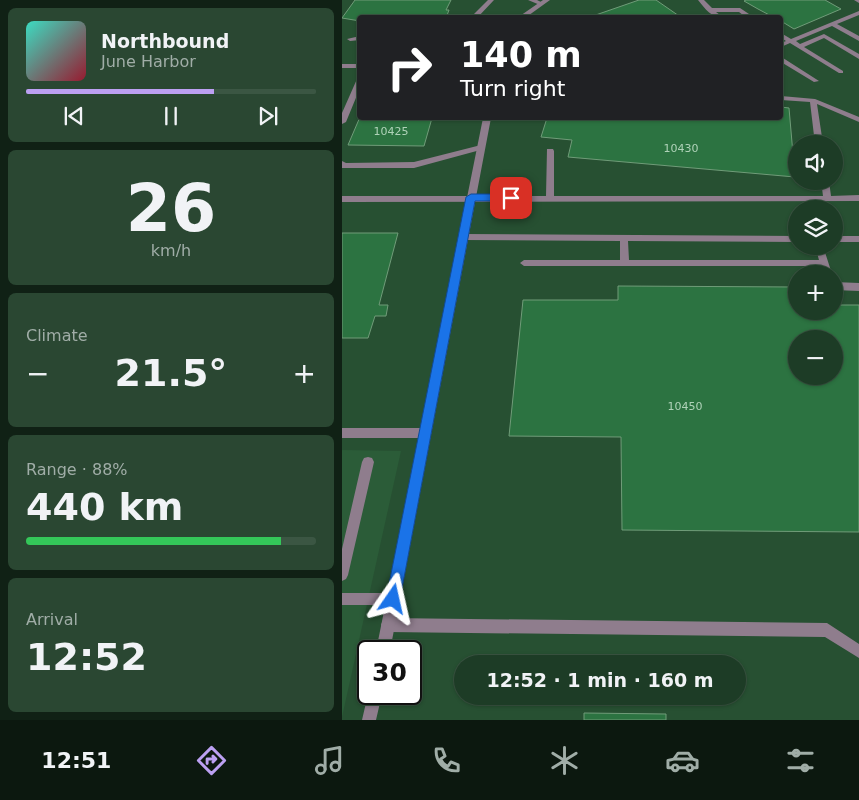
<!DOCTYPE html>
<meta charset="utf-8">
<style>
body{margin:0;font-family:"DejaVu Sans",sans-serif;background:#2a4732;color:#f1f3f6;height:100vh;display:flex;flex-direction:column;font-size:19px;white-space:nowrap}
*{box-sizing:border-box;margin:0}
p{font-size:16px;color:#a0ada7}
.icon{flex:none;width:28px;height:28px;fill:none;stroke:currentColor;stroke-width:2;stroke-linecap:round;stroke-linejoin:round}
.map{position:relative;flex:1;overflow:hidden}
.details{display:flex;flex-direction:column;gap:8px;padding:8px;background:#102115;width:342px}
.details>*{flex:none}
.top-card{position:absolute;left:15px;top:15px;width:426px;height:105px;border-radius:5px;box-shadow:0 1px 4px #0004,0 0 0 1px #3b5643;background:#202124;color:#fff;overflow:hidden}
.buttons{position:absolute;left:446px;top:135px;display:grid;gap:10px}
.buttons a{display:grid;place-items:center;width:55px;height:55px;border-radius:50%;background:#1d3c26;box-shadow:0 1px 4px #0004,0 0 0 1px #3b5643;font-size:25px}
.speed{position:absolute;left:15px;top:640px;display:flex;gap:10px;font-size:25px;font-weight:700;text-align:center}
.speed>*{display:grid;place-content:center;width:65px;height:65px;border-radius:50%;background:#1d3c26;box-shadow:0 1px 4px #0004,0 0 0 1px #3b5643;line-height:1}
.speed .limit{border:2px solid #111;border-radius:8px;background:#fff;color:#111}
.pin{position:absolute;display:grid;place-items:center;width:42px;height:42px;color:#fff;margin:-21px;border-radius:10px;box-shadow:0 2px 8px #0006}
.me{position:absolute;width:55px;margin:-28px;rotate:11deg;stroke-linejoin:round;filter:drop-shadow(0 0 4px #0008)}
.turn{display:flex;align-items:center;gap:18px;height:105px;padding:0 20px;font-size:22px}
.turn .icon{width:65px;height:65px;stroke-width:2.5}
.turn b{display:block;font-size:35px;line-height:42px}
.big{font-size:38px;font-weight:700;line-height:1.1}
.details .widget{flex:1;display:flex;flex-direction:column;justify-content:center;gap:8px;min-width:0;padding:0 18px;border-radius:8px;background:#2a4732}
.details .dial{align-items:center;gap:0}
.dial b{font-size:65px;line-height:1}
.song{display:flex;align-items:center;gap:15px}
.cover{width:60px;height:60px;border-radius:8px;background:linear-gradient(135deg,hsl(170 70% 55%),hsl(350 70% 35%))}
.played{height:5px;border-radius:2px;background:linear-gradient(90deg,#bca0f2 65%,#3b5643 65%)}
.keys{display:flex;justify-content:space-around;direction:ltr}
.heat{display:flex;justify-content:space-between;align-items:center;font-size:28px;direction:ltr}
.charge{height:8px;border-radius:4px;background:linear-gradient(90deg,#34c759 88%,#3b5643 0)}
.trip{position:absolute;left:112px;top:655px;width:292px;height:50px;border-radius:25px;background:#1d3c26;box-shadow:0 1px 4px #0004,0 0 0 1px #3b5643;font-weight:700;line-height:50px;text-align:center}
.tab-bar{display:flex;height:80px;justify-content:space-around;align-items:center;background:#0c180f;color:#a0ada7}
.tab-bar .icon{width:35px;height:35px}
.tab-bar .active{color:#bca0f2}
.tab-bar b{font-size:22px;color:#f1f3f6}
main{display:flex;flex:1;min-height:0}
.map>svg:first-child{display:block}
.built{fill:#2b5c38}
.building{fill:#2c7341;stroke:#709c79;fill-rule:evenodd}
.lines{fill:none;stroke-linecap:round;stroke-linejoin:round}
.service{fill:#8f7d8d;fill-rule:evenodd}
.minor{fill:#8f7d8d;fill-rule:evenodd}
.route{fill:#1a73e8;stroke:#114b97}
.labels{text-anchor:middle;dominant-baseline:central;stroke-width:5;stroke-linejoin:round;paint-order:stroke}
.number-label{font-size:11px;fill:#afd2b8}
</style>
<main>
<section class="details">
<div class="widget">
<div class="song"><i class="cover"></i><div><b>Northbound</b><p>June Harbor</p></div></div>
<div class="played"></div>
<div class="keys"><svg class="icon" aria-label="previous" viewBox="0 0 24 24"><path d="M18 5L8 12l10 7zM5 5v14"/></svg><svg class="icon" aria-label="pause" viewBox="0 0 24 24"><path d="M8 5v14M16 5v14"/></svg><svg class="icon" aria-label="next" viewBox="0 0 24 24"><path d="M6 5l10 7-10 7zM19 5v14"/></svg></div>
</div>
<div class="widget dial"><b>26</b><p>km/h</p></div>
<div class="widget"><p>Climate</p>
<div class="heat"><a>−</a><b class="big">21.5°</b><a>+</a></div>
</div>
<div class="widget"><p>Range · 88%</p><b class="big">440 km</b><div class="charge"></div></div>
<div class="widget"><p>Arrival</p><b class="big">12:52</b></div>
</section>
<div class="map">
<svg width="517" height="720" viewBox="0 0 517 720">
<rect width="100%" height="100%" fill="#275032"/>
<path class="built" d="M0 450 59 451 0 717Z"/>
<path class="building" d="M13 0H109L104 10H107L104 18H18V21L0 18Z
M297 0H314L340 18H245Z
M404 0H483L499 9 452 29 439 21V18H433L416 9 402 1Z
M439 107 447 108 453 177 226 157 230 140 199 137 205 118H439Z
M18 117V118H90L82 146 6 145Z
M0 233H56L37 305H46L44 316H33L26 338H0Z
M276 286 455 287V311H492V305H517V532L280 530 279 437 167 436 181 300H276ZM455 339H492V376H455Z
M242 713 324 714V720H242Z"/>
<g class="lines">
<path class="service" d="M146 0H152L135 18H128Z
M186 0H195L201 3 198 5Z
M356 0H362L370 8H398L413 18H405L397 12H374L382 18C370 18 363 9 356 0Z
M512 0H517V3Z
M517 11V15L495 24 517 36V41L490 26 454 41 458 44 482 34 517 54V59L482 38 462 47 501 71V73H497L448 43 439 47V43L444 41 439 38V33L449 39Z
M18 36V40L8 41 5 39Z
M439 57 441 58 477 81 472 82 439 62Z
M0 64H18V68H0Z
M18 77V88L4 122 0 124V113L15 79Z
M439 96 473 99 517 117V122L475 104 481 144H473L468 102 439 100Z
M139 145H142V149L72 168H0V161L4 163 72 162Z
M205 149H211L212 151V196H481L479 181H487L489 196 517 195V201L0 202V196H204Z
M121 234 455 236V242L286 241 287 260H477L473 246H481L490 274H481L479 266H182L178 263 182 260H278V241L121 240 117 237Z
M492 236H517V242H492Z
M492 282 517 283V291L492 290Z
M0 428H83L87 429 88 433 87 437 83 438H0Z
M26 457 30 458 32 462 6 575 4 579 0 581V549L20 462 22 458Z
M0 593H51L56 594 57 599 56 604 51 605H0Z
M46 618 485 623 517 644V658L483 637 46 632 41 630 39 625 41 620Z"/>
<path class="minor" d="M201 0H208L183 18H175Z
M141 118H149L48 651H34Z
M26 694H40L34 720H20Z"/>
</g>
<path class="route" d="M129 194H169L173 198 169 201H133L58 599 56 604 51 606 46 604 44 599 124 197Z"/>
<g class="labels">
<g class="number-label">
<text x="49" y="131">10425</text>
<text x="339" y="148">10430</text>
<text x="343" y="406">10450</text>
</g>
</g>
</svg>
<div class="buttons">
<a><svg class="icon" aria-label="sound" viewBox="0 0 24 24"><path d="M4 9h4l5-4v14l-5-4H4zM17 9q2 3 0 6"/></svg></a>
<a><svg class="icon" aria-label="layers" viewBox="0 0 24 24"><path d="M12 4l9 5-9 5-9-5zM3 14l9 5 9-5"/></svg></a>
<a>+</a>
<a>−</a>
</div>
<div class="speed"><div class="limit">30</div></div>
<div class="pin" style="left:169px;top:198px;background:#d93025"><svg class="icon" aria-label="arrive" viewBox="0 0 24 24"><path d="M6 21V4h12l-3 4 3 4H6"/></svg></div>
<svg class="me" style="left:51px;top:599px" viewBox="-20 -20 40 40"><path d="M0-17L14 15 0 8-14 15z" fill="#1a73e8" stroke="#fff" stroke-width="4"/></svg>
<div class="trip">12:52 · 1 min · 160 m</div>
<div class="top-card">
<div class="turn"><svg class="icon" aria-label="right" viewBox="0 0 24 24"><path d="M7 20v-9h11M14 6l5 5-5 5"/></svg><div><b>140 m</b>Turn right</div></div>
</div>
</div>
</main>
<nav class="tab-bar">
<b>12:51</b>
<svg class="icon active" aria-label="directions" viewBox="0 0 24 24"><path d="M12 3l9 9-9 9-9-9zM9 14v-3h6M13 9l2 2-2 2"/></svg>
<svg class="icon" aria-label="music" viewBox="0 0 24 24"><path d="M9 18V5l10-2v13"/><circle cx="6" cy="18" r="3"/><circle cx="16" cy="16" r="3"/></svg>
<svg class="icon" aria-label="phone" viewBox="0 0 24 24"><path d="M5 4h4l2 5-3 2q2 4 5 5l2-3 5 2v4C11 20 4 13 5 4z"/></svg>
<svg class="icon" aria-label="climate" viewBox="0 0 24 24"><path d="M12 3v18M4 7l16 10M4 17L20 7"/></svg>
<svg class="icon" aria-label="car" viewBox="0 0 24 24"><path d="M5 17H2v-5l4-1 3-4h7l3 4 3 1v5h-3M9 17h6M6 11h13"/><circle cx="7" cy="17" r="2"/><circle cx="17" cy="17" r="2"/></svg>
<svg class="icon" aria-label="filters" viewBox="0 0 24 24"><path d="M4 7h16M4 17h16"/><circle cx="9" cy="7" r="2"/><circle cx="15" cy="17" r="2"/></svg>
</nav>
